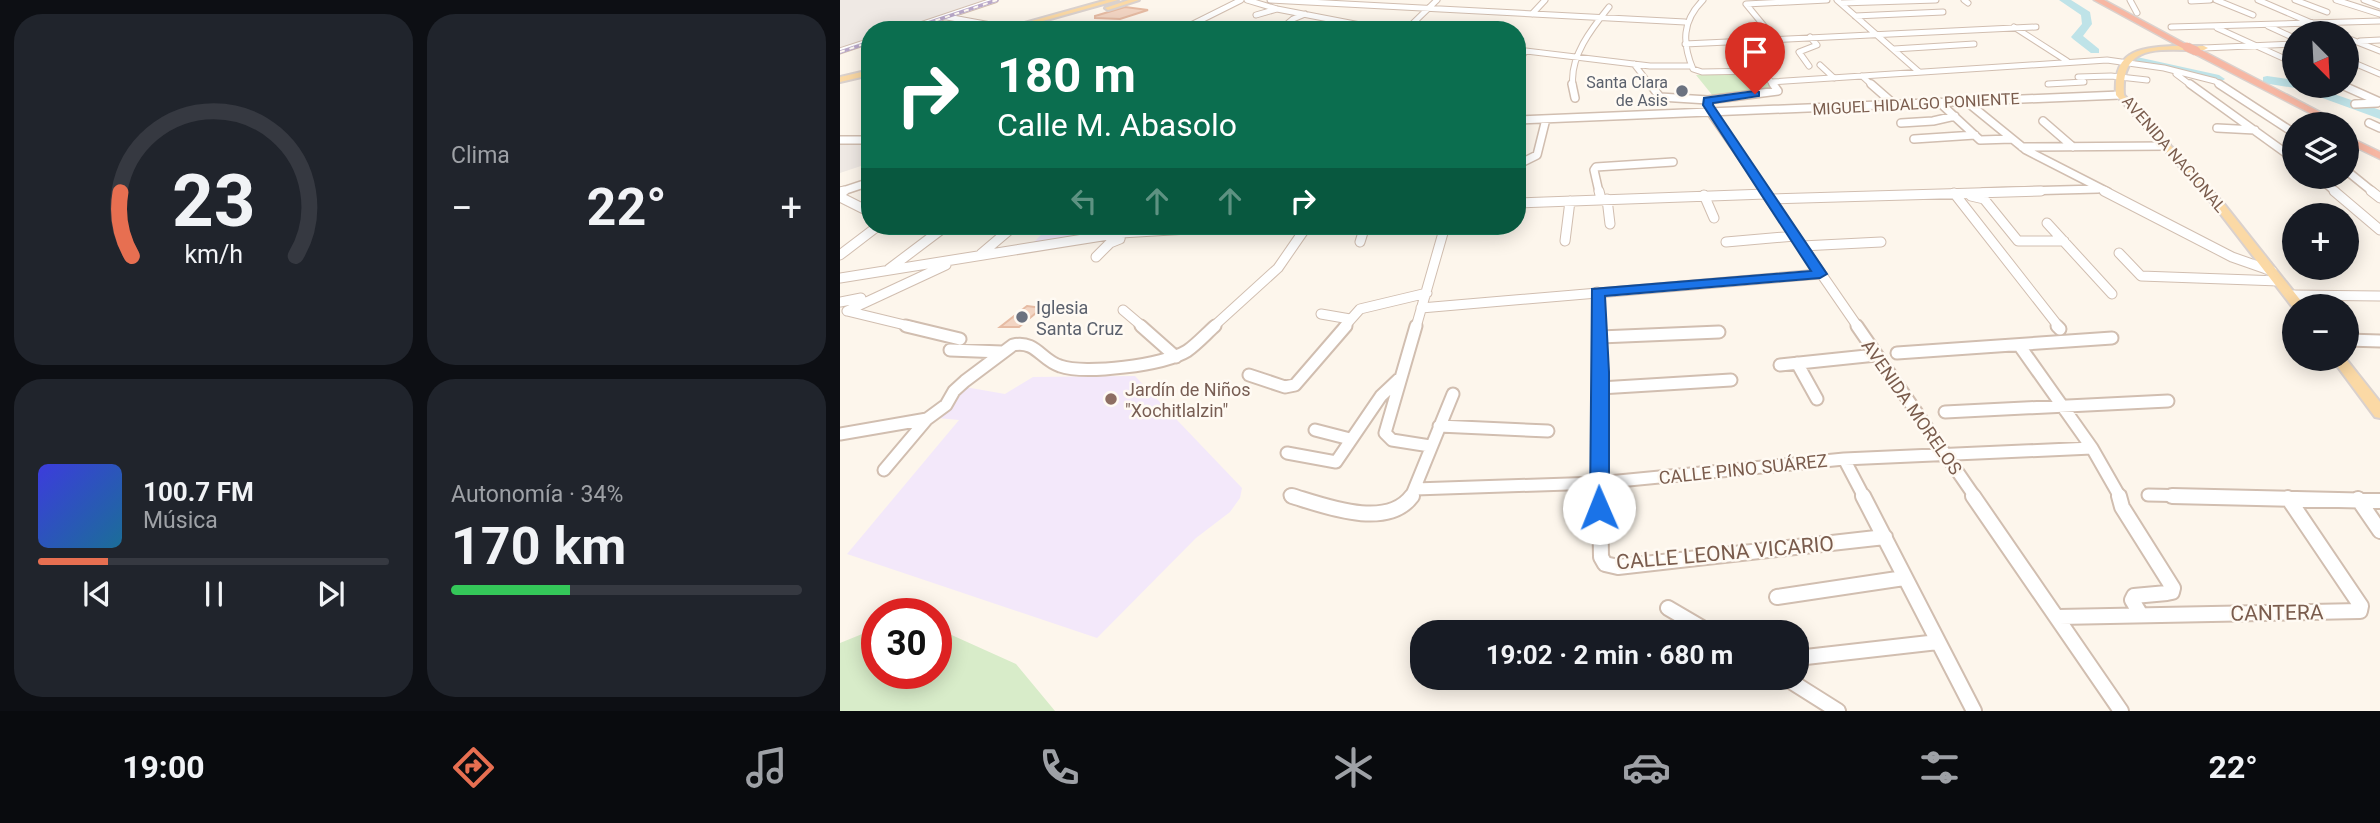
<!DOCTYPE html>
<html lang="es">
<meta charset="utf-8">
<style>
body{margin:0;font-family:Roboto,sans-serif;background:#20242c;color:#f1f3f6;height:100vh;display:flex;flex-direction:column;font-size:26px;white-space:nowrap}
*{box-sizing:border-box;margin:0}
p{font-size:23px;color:#9ea1a6}
.icon{flex:none;width:38px;height:38px;fill:none;stroke:currentColor;stroke-width:2;stroke-linecap:round;stroke-linejoin:round}
.map{position:relative;flex:1;overflow:hidden}
.side{display:flex;flex-direction:column;gap:14px;padding:14px;background:#0d0f14;width:840px}
.side>*{flex:none}
.top-card{position:absolute;left:21px;top:21px;width:665px;height:214px;border-radius:28px;box-shadow:0 4px 18px #0003;background:#0b6e4f;color:#fff;overflow:hidden}
.needle{width:46px;rotate:156deg}
.fabs{position:absolute;left:1442px;top:21px;display:grid;gap:14px}
.fabs a{display:grid;place-items:center;width:77px;height:77px;border-radius:50%;background:#171b24;box-shadow:0 4px 18px #0003;font-size:35px}
.speed{position:absolute;left:21px;top:598px;display:flex;gap:14px;font-size:35px;font-weight:700;text-align:center}
.speed>*{display:grid;place-content:center;width:91px;height:91px;border-radius:50%;background:#171b24;box-shadow:0 4px 18px #0003;line-height:1}
.speed .limit{border:10px solid #d22;background:#fff;color:#111}
.pin{position:absolute;display:grid;place-items:center;width:60px;height:60px;color:#fff;margin:-72px -30px;border-radius:50% 50% 50% 0;rotate:-45deg;box-shadow:0 0 7px #0007}
.pin .icon{rotate:45deg}
.me{position:absolute;width:77px;margin:-38px;rotate:359deg;stroke-linejoin:round;filter:drop-shadow(0 0 5px #0008)}
.turn{display:flex;align-items:center;gap:24px;height:147px;padding:0 21px;font-size:32px}
.turn .icon{width:91px;height:91px;stroke-width:2.5}
.turn b{display:block;font-size:49px;line-height:60px}
.lanes{display:flex;align-items:center;height:66px;padding:0 21px;background:#0003;justify-content:center;gap:35px;direction:ltr}
.lanes .off{opacity:.35}
.big{font-size:52px;font-weight:700;line-height:1.1}
.side .tile{flex:1;display:flex;flex-direction:column;justify-content:center;gap:10px;min-width:0;padding:0 24px;border-radius:28px;background:#20242c}
.side .dial{align-items:center;gap:0}
.dial svg{height:182px;overflow:visible;fill:none;stroke:#363941;stroke-width:7;stroke-linecap:round;text-anchor:middle}
.dial text{fill:#f1f3f6;stroke:none}
.song{display:flex;align-items:center;gap:21px}
.cover{width:84px;height:84px;border-radius:10px;background:linear-gradient(135deg,hsl(240 70% 55%),hsl(200 70% 35%))}
.played{height:7px;border-radius:4px;background:linear-gradient(90deg,#e76f51 20%,#363941 20%)}
.keys{display:flex;justify-content:space-around;direction:ltr}
.heat{display:flex;justify-content:space-between;align-items:center;font-size:38px;direction:ltr}
.charge{height:10px;border-radius:5px;background:linear-gradient(90deg,#34c759 34%,#363941 0)}
.side .tiles{flex:1;display:grid;gap:14px;grid-template-columns:repeat(2,1fr)}
.trip{position:absolute;left:570px;top:620px;width:399px;height:70px;border-radius:28px;background:#171b24;box-shadow:0 4px 18px #0003;font-weight:700;line-height:70px;text-align:center}
.tab-bar{display:flex;height:112px;justify-content:space-around;align-items:center;background:#090b0e;color:#9ea1a6}
.tab-bar .icon{width:49px;height:49px}
.tab-bar .active{color:#e76f51}
.tab-bar b{font-size:32px;color:#f1f3f6}
main{display:flex;flex:1;min-height:0}
.map>svg:first-child{display:block}
.industrial{fill:#efe9e4}
.education{fill:#f3e8fa}
.green{fill:#d8ecc9}
.lines{fill:none;stroke-linecap:round;stroke-linejoin:round}
.river{fill:#bfe3e8;fill-rule:evenodd}
.building{fill:#f3d5c3;stroke:#e6bba3;stroke-width:2}
.minor-far4-casing{stroke:#d1beb0;stroke-width:7}
.minor-far3-casing{stroke:#d1beb0;stroke-width:10}
.minor-far2-casing{stroke:#d1beb0;stroke-width:11}
.minor-far1-casing{stroke:#d1beb0;stroke-width:15}
.minor-casing{stroke:#d1beb0;stroke-width:18}
.major-casing{stroke:#dad1cd;stroke-width:4}
.highway-casing{stroke:#dad1cd;stroke-width:3}
.minor-far4{stroke:#fff;stroke-width:5}
.minor-far3{stroke:#fff;stroke-width:7}
.minor-far2{stroke:#fff;stroke-width:9}
.minor-far1{stroke:#fff;stroke-width:11}
.minor{stroke:#fff;stroke-width:14}
.major{fill:#fbd9a5;fill-rule:evenodd}
.highway{fill:#f7b7a3;fill-rule:evenodd}
.rail-casing{stroke:#b9a8c9;stroke-width:3.5}
.rail{stroke:#fffaf3;stroke-width:2;stroke-dasharray:5;stroke-linecap:butt}
.highway-bridge-casing{stroke:#dad1cd;stroke-width:10;stroke-linecap:butt}
.highway-bridge{stroke:#f7b7a3;stroke-width:9}
.route{fill:#1a73e8;stroke:#114b97;stroke-width:2}
.worship-dot{fill:#6b7280;stroke:#fffaf3;stroke-width:2.5}
.education-dot{fill:#8d6e63;stroke:#fffaf3;stroke-width:2.5}
.labels{text-anchor:middle;dominant-baseline:central;stroke-width:5;stroke-linejoin:round;paint-order:stroke}
.far-worship-label{font-size:16px;fill:#5b616d;stroke:#fffaf3;text-anchor:end}
.far-street-label{font-size:16px;fill:#7a5c4d;stroke:#fffaf3}
.worship-label{font-size:18px;fill:#5b616d;stroke:#fffaf3;text-anchor:start}
.education-label{font-size:18px;fill:#785e54;stroke:#fffaf3;text-anchor:start}
.street-label{font-size:18px;fill:#7a5c4d;stroke:#fffaf3}
.near-street-label{font-size:21px;fill:#7a5c4d;stroke:#fffaf3}
</style>
<main>
<section class="side">
<div class="tiles">
<div class="tile dial"><svg viewBox="0 0 100 80">
<path d="M14 69A42 42 0 1 1 86 69"/>
<path d="M14 69A42 42 0 0 1 9 41" stroke="#e76f51"/>
<text x="50" y="56" font-size="32" font-weight="700">23</text>
<text x="50" y="72" font-size="11">km/h</text>
</svg></div>
<div class="tile"><p>Clima</p>
<div class="heat"><a>−</a><b class="big">22°</b><a>+</a></div>
</div>
<div class="tile">
<div class="song"><i class="cover"></i><div><b>100.7 FM</b><p>Música</p></div></div>
<div class="played"></div>
<div class="keys"><svg class="icon" aria-label="previous" viewBox="0 0 24 24"><path d="M18 5L8 12l10 7zM5 5v14"/></svg><svg class="icon" aria-label="pause" viewBox="0 0 24 24"><path d="M8 5v14M16 5v14"/></svg><svg class="icon" aria-label="next" viewBox="0 0 24 24"><path d="M6 5l10 7-10 7zM19 5v14"/></svg></div>
</div>
<div class="tile"><p>Autonomía · 34%</p><b class="big">170 km</b><div class="charge"></div></div>
</div>
</section>
<div class="map">
<svg width="1540" height="711" viewBox="0 0 1540 711">
<rect width="100%" height="100%" fill="#fdf6ec"/>
<path class="industrial" d="M0 0H150L60 30H30V40L0 50Z
M30 142V163L0 173V143Z"/>
<path class="education" d="M210 226H284L281 229 193 243Z
M295 376 402 488 400 498 390 512 356 538 257 638 7 554 119 420 97 418 125 387 165 394 193 377Z"/>
<path class="green" d="M915 72 921 74 934 89 873 96 856 75Z
M37 628V674H96V628L176 664 215 711H0V643Z"/>
<g class="lines">
<path class="river" d="M1219 0H1231L1250 12 1252 24 1243 36 1259 49V53H1251L1233 39 1231 37 1242 24 1241 15Z
M1297 57 1379 75 1385 79 1379 83 1293 64 1291 61Z
M1427 76 1454 80V86H1471L1540 110V119L1455 88 1423 83V77Z"/>
</g>
<path class="building" d="M285 7 308 10 280 19 255 18V16Z
M187 306 202 308 179 327H160Z"/>
<g class="lines">
<g class="minor-far4-casing">
<path id="minor-far4" d="M407 0 437 9 546 30
M430 0 845 22
M863 0C842 21 842 43 853 69L862 72 918 71 925 74 934 86
M997 0 1079 72
M1124 0 1128 3
M1290 0 1297 13
M1376 0 1413 15
M1418 0 1495 33
M1455 0 1487 12
M1496 0 1540 14
M1524 0 1540 6
M1351 1 1370 0
M1001 3 1096 0
M692 14 705 0
M416 15 437 9
M1015 16 1103 12
M107 17 167 28
M1428 26 1454 38
M1174 27 1227 61
M1331 27 1540 21
M1377 28 1454 63
M65 30 155 0
M341 30 401 0
M440 30 453 19 465 14
M566 30 597 0
M934 38 906 4 987 0
M1507 38 1540 51
M1520 41 1540 40
M845 44 1196 27
M1364 48 1454 44
M1054 49 1134 44
M677 50 810 66H851
M0 51 30 41
M1507 60 1540 74
M794 64 811 86
M980 65 994 78
M677 66 685 51
M969 66 959 52 977 45 970 37
M1336 74 1352 86
M1022 76 1033 86
M1238 77 1271 76 1307 80
M931 82 1267 60 1324 68 1375 81 1382 86
M1208 84 1244 82
M733 86C729 57 752 28 769 7"/>
</g>
<g class="minor-far3-casing">
<path id="minor-far3" d="M732 84 735 98
M810 84 820 97 868 100 938 91 933 84
M1031 84 1055 105
M1350 84 1454 159
M1379 84 1454 133
M1504 86 1540 102
M868 100 871 113 926 192
M1127 102 1186 150 1268 192
M1100 103 1140 140 1172 139
M1515 104 1537 103
M677 120 1280 95
M1203 121 1233 147
M1061 123 1093 121 1115 116
M1529 123 1540 128
M1377 128 1415 130
M1074 139 1135 135
M0 140H30
M1182 147 1327 146
M677 165 697 155 706 119
M1507 171 1533 192
M1478 177 1496 192
M0 192 30 182
M759 192 754 170 756 167 833 162
M1143 192 1258 189"/>
</g>
<g class="minor-far2-casing">
<path id="minor-far2" d="M759 191 761 199
M924 191 1018 327
M1264 191 1392 257 1432 271
M1494 191 1540 230
M1531 191 1540 198
M0 192 4 191
M1114 193 1219 327
M864 195 874 218
M1131 196 1144 199 1178 241H1224
M0 197 30 212
M767 199 770 224
M930 199 1201 191
M677 203 926 194
M1207 223 1272 294
M656 228 658 226
M725 241 730 201
M520 242 525 226
M886 242 955 236
M962 246 1041 242
M1279 253 1301 276 1439 281
M141 254 174 226
M0 255 34 229
M256 257 270 243 280 239 281 233
M49 269 106 226
M0 278 281 233 399 226
M757 292 759 327
M1450 295 1540 296
M0 302 21 298
M581 308 980 274
M283 310 303 327
M7 311 106 265
M7 311 73 327
M481 314 510 319
M373 327 438 268 467 226
M504 327 520 309 587 293
M576 327 605 226"/>
</g>
<g class="minor-far1-casing">
<path id="minor-far1" d="M66 326 120 339
M301 326 336 357
M576 326 545 433 552 440 590 446
M759 326 760 497
M1017 326 1135 497
M1217 326 1220 329
M760 337 879 332
M1507 340 1540 341
M1179 345 1252 448 1280 497
M110 350 162 352
M1057 353 1272 338
M957 363 977 399
M940 365 1036 355
M409 375 445 387 455 385 506 326
M760 388 891 380
M1105 412 1328 401
M599 426 708 431
M475 430 510 439
M0 434 87 419 106 405 114 391 125 381 173 345C196 340 201 360 220 366 245 375 324 365 347 351 357 344 366 334 375 326
M447 453 496 462 541 396 559 379
M1004 459 1024 497
M44 470 87 419
M575 489 758 483 1004 459 1252 448
M450 495 457 497
M1308 495 1400 497
M571 497 613 394"/>
</g>
<g class="minor-casing">
<path id="minor" d="M452 496C485 506 547 530 572 496
M760 496 761 557 765 564 778 567 1045 537
M1023 496 1134 711
M1133 496 1281 711
M1279 496 1282 507 1333 588 1332 592 1327 593 1294 596 1292 600 1301 615
M1332 496 1540 501
M1518 499 1540 531
M937 597 1064 578
M828 608 869 632
M1219 617 1520 611 1521 606 1448 498
M957 658 1098 642
M944 677 998 711"/>
</g>
<g class="major-casing">
<path id="major" d="M267 0H278L171 30H159Z
M289 0H299L268 10 265 8Z
M1333 46H1364L1368 48 1364 50C1324 51 1280 40 1284 95L1384 204 1465 306H1454V309L1376 208 1276 95C1273 52 1296 48 1333 46Z
M30 70V75L0 82V77Z
M1492 359H1506L1540 402V418L1535 417Z"/>
</g>
<g class="highway-casing">
<path id="highway" d="M1254 0H1264L1351 47 1344 49Z
M1353 49H1359L1503 124H1491L1353 53Z
M1507 136 1540 152V159L1507 143Z"/>
</g>
<use href="#minor-far4" class="minor-far4"/>
<use href="#minor-far3" class="minor-far3"/>
<use href="#minor-far2" class="minor-far2"/>
<use href="#minor-far1" class="minor-far1"/>
<use href="#minor" class="minor"/>
<use href="#major" class="major"/>
<use href="#highway" class="highway"/>
<g class="rail-casing">
<path id="rail" d="M67 30 157 0
M0 52 30 42"/>
</g>
<use href="#rail" class="rail"/>
<g class="highway-bridge-casing">
<path id="highway-bridge" d="M1347 47 1356 51"/>
</g>
<use href="#highway-bridge" class="highway-bridge"/>
</g>
<path class="route" d="M915 91 919 92V96L873 103V105L987 274 980 278 765 296 769 372V508L766 513 759 515 752 513 750 508 752 289 971 271 863 105 864 98Z"/>
<g class="worship-dot">
<circle cx="842" cy="91" r="7"/>
<circle cx="182" cy="317" r="7"/>
</g>
<circle class="education-dot" cx="271" cy="399" r="7"/>
<g class="labels">
<g class="far-worship-label">
<text x="828" y="82">Santa Clara<tspan x="828" dy="18">de Asis</tspan></text>
</g>
<g class="far-street-label">
<text transform="translate(1076 104) rotate(-3)">MIGUEL HIDALGO PONIENTE</text>
<text transform="translate(1334 154) rotate(49)">AVENIDA NACIONAL</text>
</g>
<g class="worship-label">
<text x="196" y="307">Iglesia<tspan x="196" dy="21">Santa Cruz</tspan></text>
</g>
<g class="education-label">
<text x="285" y="389">Jardín de Niños<tspan x="285" dy="21">"Xochitlalzin"</tspan></text>
</g>
<g class="street-label">
<text transform="translate(1072 407) rotate(55)">AVENIDA MORELOS</text>
<text transform="translate(903 469) rotate(-6)">CALLE PINO SUÁREZ</text>
</g>
<g class="near-street-label">
<text transform="translate(885 553) rotate(-5)">CALLE LEONA VICARIO</text>
<text transform="translate(1437 613) rotate(-1)">CANTERA</text>
</g>
</g>
</svg>
<div class="fabs">
<a><svg class="needle" viewBox="-14 -14 28 28"><path d="M0-13l5 13h-10z" fill="#e53935"/><path d="M0 13l5-13h-10z" fill="#9ea1a6"/></svg></a>
<a><svg class="icon" aria-label="layers" viewBox="0 0 24 24"><path d="M12 4l9 5-9 5-9-5zM3 14l9 5 9-5"/></svg></a>
<a>+</a>
<a>−</a>
</div>
<div class="speed"><div class="limit">30</div></div>
<div class="pin" style="left:915px;top:94px;background:#d93025"><svg class="icon" aria-label="arrive" viewBox="0 0 24 24"><path d="M6 21V4h12l-3 4 3 4H6"/></svg></div>
<svg class="me" style="left:759px;top:508px" viewBox="-20 -20 40 40"><circle r="19" fill="#fff"/><path d="M0-13L10 11 0 6-10 11z" fill="#1a73e8"/></svg>
<div class="trip">19:02 · 2 min · 680 m</div>
<div class="top-card">
<div class="turn"><svg class="icon" aria-label="right" viewBox="0 0 24 24"><path d="M7 20v-9h11M14 6l5 5-5 5"/></svg><div><b>180 m</b>Calle M. Abasolo</div></div>
<div class="lanes"><svg class="icon off" aria-label="left" viewBox="0 0 24 24"><path d="M17 20v-9H6M10 6l-5 5 5 5"/></svg><svg class="icon off" aria-label="ahead" viewBox="0 0 24 24"><path d="M12 20V5M6 11l6-6 6 6"/></svg><svg class="icon off" aria-label="ahead" viewBox="0 0 24 24"><path d="M12 20V5M6 11l6-6 6 6"/></svg><svg class="icon" aria-label="right" viewBox="0 0 24 24"><path d="M7 20v-9h11M14 6l5 5-5 5"/></svg></div>
</div>
</div>
</main>
<nav class="tab-bar">
<b>19:00</b>
<svg class="icon active" aria-label="directions" viewBox="0 0 24 24"><path d="M12 3l9 9-9 9-9-9zM9 14v-3h6M13 9l2 2-2 2"/></svg>
<svg class="icon" aria-label="music" viewBox="0 0 24 24"><path d="M9 18V5l10-2v13"/><circle cx="6" cy="18" r="3"/><circle cx="16" cy="16" r="3"/></svg>
<svg class="icon" aria-label="phone" viewBox="0 0 24 24"><path d="M5 4h4l2 5-3 2q2 4 5 5l2-3 5 2v4C11 20 4 13 5 4z"/></svg>
<svg class="icon" aria-label="climate" viewBox="0 0 24 24"><path d="M12 3v18M4 7l16 10M4 17L20 7"/></svg>
<svg class="icon" aria-label="car" viewBox="0 0 24 24"><path d="M5 17H2v-5l4-1 3-4h7l3 4 3 1v5h-3M9 17h6M6 11h13"/><circle cx="7" cy="17" r="2"/><circle cx="17" cy="17" r="2"/></svg>
<svg class="icon" aria-label="filters" viewBox="0 0 24 24"><path d="M4 7h16M4 17h16"/><circle cx="9" cy="7" r="2"/><circle cx="15" cy="17" r="2"/></svg>
<b>22°</b>
</nav>
